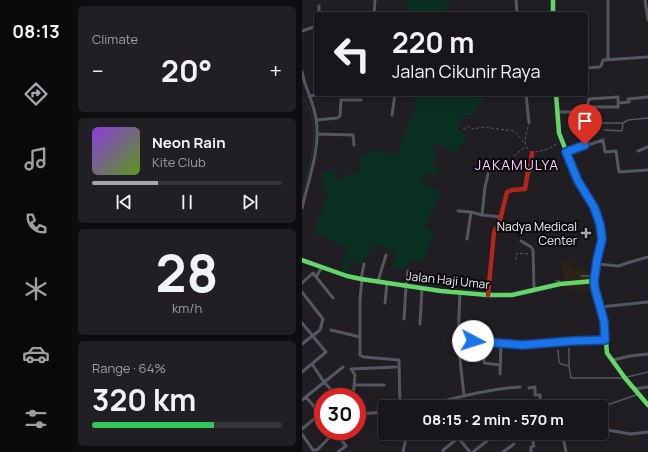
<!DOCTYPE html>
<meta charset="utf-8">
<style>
body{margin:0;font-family:Manrope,sans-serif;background:#211f23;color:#f1f3f6;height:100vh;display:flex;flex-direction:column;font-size:15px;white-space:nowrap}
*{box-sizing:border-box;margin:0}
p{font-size:13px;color:#9f9fa2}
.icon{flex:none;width:22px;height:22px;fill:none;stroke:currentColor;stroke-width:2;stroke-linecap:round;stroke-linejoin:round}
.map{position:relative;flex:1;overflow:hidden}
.drawer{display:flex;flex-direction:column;gap:6px;padding:6px;background:#0d0c0e;width:230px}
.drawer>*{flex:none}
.banner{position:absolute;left:12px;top:12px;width:274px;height:84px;border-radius:4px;box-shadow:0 2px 10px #0003,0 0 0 1px #363539;background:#18161a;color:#f1f3f6;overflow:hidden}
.speed{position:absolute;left:12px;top:388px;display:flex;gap:8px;font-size:20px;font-weight:700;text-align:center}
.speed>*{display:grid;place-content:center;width:52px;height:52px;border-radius:50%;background:#18161a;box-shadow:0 2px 10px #0003,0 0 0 1px #363539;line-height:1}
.speed .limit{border:6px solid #d22;background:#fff;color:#111}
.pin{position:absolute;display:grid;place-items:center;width:34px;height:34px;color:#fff;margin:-41px -17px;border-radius:50% 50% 50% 0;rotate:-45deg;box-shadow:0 0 4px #0007}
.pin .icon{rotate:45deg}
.me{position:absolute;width:44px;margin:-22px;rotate:95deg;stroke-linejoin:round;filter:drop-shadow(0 0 3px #0008)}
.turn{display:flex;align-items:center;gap:14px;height:84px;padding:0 12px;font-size:18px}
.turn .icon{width:52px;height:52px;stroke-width:2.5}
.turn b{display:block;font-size:28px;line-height:34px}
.big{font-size:30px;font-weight:700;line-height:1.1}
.drawer .widget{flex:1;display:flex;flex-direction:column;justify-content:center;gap:6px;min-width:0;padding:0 14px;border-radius:6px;background:#211f23}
.drawer .dial{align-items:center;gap:0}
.dial b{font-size:52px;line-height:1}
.song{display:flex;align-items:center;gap:12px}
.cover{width:48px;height:48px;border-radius:6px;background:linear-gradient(135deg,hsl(270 70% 55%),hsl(90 70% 35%))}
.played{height:4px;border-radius:2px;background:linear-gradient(90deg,#a9a6ac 35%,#363539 35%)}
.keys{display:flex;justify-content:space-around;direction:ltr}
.heat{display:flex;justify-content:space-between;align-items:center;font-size:22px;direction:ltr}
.charge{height:6px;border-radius:3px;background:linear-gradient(90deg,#34c759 64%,#363539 0)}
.trip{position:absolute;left:76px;top:400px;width:230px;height:40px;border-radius:4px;background:#18161a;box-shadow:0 2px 10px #0003,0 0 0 1px #363539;font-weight:700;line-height:40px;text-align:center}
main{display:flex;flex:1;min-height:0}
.tab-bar{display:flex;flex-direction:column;width:72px;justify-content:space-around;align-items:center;background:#0a090a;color:#9f9fa2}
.tab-bar .icon{width:28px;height:28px}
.tab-bar .active{color:#a9a6ac}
.tab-bar b{font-size:18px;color:#f1f3f6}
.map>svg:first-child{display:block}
.education{fill:#2b2316}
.green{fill:#093021}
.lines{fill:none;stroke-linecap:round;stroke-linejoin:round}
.stream{stroke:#133940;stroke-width:1}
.path{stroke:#5b5c64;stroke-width:1;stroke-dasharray:3 2;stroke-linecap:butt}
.lane{stroke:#535760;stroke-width:1.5}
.street{stroke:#535760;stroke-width:3}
.fast{stroke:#63d668;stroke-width:4.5}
.jam{stroke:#b3261e;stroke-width:4.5}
.route-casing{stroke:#114b97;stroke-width:10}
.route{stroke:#1a73e8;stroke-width:7}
.poi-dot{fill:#a9a6ac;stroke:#09070b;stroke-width:1.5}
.labels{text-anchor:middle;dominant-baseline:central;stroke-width:4;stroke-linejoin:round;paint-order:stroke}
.poi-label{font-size:12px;fill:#f3eff6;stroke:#09070b;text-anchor:end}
.street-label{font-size:12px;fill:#f3eff6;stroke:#09070b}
.quarter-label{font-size:14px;letter-spacing:1px;fill:#fbcaf8;stroke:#09070b}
</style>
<main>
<nav class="tab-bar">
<b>08:13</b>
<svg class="icon active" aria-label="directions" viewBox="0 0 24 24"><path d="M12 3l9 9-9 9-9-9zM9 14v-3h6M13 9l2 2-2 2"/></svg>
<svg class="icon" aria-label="music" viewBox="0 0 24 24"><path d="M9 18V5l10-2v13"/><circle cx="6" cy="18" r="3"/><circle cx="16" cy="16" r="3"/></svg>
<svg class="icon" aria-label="phone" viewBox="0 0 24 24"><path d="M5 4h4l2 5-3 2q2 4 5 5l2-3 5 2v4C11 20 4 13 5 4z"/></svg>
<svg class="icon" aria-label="climate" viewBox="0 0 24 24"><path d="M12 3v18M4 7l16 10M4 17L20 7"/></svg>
<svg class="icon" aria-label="car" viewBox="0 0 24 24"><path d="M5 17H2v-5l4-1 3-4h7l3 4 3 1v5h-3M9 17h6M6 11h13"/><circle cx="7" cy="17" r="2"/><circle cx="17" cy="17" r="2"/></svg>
<svg class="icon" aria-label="filters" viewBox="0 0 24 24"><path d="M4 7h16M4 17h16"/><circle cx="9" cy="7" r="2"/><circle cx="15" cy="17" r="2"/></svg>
</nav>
<section class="drawer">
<div class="widget"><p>Climate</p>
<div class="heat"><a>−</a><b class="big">20°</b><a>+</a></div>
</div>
<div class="widget">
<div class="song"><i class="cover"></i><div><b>Neon Rain</b><p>Kite Club</p></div></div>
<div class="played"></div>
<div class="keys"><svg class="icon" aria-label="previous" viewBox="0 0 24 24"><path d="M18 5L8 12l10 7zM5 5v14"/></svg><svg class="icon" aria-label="pause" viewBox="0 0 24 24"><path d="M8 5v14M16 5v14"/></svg><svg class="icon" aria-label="next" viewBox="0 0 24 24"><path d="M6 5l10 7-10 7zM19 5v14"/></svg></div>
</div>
<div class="widget dial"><b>28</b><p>km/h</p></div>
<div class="widget"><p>Range · 64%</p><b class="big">320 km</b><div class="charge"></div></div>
</section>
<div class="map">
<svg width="346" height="452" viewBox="0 0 346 452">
<rect width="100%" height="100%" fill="#201d23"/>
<path class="education" d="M270 260V268L284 269 285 273H290L289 281 290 289 265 291 264 282 262 281 259 262Z"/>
<path class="green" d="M104 0H146L148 7 139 10 140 14H107Z
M113 94H182L180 103H174L172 116 162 115 156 127 157 132H161L165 141 152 152 135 143 129 148 134 156 132 165 136 168 134 175 124 172 119 181 139 193 123 227 133 233 122 262 109 259 105 269H89L94 251 73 244 60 262 57 264 50 261 47 262 46 274 39 272 41 257 46 247 11 233 27 193 20 190 23 183 19 181 21 173 33 169 32 180H41L44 174 54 175 58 169V155H66L71 149 95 155 113 109Z"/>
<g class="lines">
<path class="stream" d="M0 96C3 101 7 107 9 113 17 138 6 173 0 198"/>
<path class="path" d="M226 127C224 136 220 143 227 150
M161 129 167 126 171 129 181 127 212 131 223 143
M233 152 246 149 256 143
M212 156 223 147
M214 260 215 253 228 254"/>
<path class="lane" d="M299 123H321L326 120 346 118
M303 130 320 131 321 123
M279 276H291
M254 281H257L258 282
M267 348V366L269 378H321
M256 350 257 362 259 364 267 366
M325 377 346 372
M269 407 279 405 290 407
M299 407 334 395"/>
<path class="street" d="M214 0 215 14
M343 0 346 20
M17 6V14
M72 14 73 0
M0 31 14 26
M306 60V0
M284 68 297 67 299 66 301 60 346 57
M0 72C3 88 12 103 14 119 19 148 6 181 0 208
M224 94 227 123
M7 96 20 94
M285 107 287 99 316 97V103
M255 112H285V107H316V103L327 102 326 99 346 97
M90 115 93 94
M15 120 35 118 38 116 39 100H59
M15 134 51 135 52 145
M336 151 346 147
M265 152 301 140 303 152 314 151 317 172 346 170
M186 174 183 187 180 215 199 217
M156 211 169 212 180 215
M165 239 169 212
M219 241 229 247 231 250 232 287
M294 264 317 266 325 263 346 257
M14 277 20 267
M59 279 62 264
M60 279 58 300V355L62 357 97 360 98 407
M76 281 84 255
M0 283 11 273 31 298
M0 292 21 319 18 330 0 344
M158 292 156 340 162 396
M83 303 85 283
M298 307 346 302
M102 319 104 286 106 271
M0 323 24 352 0 372
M118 324 120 288
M29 330 58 337
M156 340 220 345 270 341 303 340
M182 348V363L198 365
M311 360 328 356 346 354
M10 364 22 382 36 397
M198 374 199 343
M53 385H82
M227 388 233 387V395H238L239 407
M332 389 346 387
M4 397 21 417
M51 397 53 375 49 369 94 367
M0 400 41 367
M118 407C150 399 184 389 218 387
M59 414 83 412
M0 429 18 414
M299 429 329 434 346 432
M33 431 44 446 36 452
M152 433 168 452
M0 434 11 450H15L33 432
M262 442 264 452
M101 452C102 445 105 439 104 433
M141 452V450L163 433
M171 452 195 433
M201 452 212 444
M229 452V447L232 446 229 433"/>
<path class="fast" d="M251 0V14
M254 94 257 133 276 181 294 212 299 230 300 239 292 281 302 321 305 353 323 378 346 405
M0 260 45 276 59 279 139 291 186 295H210L258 284 292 281"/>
<path class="jam" d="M186 295 192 232 197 224 205 192 210 190 223 189 226 171H228L230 153"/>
</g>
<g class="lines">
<g class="route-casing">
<path id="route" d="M171 341 220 345 270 341 303 340 302 321 293 289 292 281 295 260 300 239 298 224 292 207 276 181 264 152 283 145"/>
</g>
<use href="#route" class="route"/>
</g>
<path class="poi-dot" d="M282 227h4v4h4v4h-4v4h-4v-4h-4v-4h4z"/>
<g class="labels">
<g class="poi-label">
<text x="275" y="226">Nadya Medical<tspan x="275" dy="14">Center</tspan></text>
</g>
<g class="street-label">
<text transform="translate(146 280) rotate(6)">Jalan Haji Umar</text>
</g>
<g class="quarter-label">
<text x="215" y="164">JAKAMULYA</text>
</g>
</g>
</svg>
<div class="speed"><div class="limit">30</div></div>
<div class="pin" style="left:283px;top:145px;background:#d93025"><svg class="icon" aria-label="arrive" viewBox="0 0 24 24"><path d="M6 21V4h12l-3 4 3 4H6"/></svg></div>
<svg class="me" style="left:171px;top:341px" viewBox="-20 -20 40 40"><circle r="19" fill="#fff"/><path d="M0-13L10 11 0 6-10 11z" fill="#1a73e8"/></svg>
<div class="trip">08:15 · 2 min · 570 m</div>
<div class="banner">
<div class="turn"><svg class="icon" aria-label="left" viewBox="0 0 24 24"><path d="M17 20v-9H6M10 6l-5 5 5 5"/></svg><div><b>220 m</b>Jalan Cikunir Raya</div></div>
</div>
</div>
</main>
